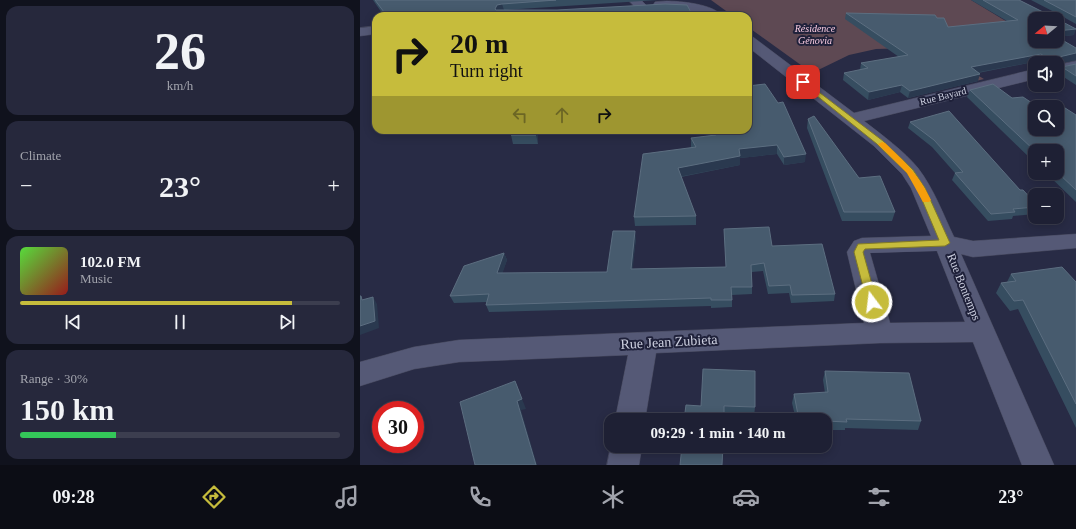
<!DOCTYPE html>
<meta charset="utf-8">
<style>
body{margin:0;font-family:Georgia,serif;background:#26283c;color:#f1f3f6;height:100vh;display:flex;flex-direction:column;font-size:15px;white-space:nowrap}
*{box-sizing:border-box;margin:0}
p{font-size:13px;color:#a1a3ac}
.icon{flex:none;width:22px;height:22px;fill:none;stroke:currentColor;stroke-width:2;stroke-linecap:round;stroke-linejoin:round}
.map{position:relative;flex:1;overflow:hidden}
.panel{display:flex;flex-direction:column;gap:6px;padding:6px;background:#10121d;width:360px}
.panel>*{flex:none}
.hud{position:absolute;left:12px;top:12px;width:380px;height:122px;border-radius:12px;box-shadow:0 2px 10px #0003,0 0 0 1px #3c3e4f;background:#c6bc3c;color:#111;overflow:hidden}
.needle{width:26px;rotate:252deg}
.controls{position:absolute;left:668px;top:12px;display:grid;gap:8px}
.controls a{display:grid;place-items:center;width:36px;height:36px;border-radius:8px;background:#1e2034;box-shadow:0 2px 10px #0003,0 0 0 1px #3c3e4f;font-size:20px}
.speed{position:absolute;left:12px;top:401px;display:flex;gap:8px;font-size:20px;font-weight:700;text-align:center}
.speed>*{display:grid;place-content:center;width:52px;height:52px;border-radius:50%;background:#1e2034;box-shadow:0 2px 10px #0003,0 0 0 1px #3c3e4f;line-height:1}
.speed .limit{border:6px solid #d22;background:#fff;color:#111}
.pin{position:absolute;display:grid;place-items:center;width:34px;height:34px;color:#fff;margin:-17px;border-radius:8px;box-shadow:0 2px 6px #0006}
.me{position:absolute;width:44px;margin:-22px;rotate:345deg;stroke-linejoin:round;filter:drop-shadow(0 0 3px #0008)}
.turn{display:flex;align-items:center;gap:14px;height:84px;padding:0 12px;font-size:18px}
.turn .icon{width:52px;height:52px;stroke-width:2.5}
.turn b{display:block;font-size:28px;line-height:34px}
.lanes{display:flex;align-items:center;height:38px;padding:0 12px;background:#0003;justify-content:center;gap:20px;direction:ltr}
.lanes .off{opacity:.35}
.big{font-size:30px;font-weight:800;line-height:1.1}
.panel .card{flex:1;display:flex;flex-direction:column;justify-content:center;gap:6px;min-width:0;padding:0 14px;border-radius:12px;background:#26283c}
.panel .dial{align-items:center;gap:0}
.dial b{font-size:52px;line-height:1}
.song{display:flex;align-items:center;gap:12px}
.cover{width:48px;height:48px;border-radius:6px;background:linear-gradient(135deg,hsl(110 70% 55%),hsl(0 70% 35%))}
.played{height:4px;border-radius:2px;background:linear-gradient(90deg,#c6bc3c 85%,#3c3e4f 85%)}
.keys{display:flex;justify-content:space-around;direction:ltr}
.heat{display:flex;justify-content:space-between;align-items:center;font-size:22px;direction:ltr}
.charge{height:6px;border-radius:3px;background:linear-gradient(90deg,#34c759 30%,#3c3e4f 0)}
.trip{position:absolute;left:244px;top:413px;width:228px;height:40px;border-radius:12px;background:#1e2034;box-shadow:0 2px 10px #0003,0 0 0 1px #3c3e4f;font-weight:800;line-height:40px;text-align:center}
.menu{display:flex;height:64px;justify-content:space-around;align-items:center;background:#0c0d15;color:#a1a3ac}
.menu .icon{width:28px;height:28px}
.menu .selected{color:#c6bc3c}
.menu b{font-size:18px;color:#f1f3f6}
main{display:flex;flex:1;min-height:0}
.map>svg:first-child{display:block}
.green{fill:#5e4953}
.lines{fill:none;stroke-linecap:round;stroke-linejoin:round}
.minor-casing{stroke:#46485d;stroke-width:1}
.minor{fill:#555976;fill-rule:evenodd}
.wall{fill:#364d60}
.shaded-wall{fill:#2a394f}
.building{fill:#475b6e;stroke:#5c6e80}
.route{fill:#c6bc3c;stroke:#817a27}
.slow{fill:#f59e0b}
.labels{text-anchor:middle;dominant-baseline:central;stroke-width:4;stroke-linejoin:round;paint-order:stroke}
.far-park-label{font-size:10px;font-style:italic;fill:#f9cbe1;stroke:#1f213a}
.far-street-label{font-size:10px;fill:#ced1e1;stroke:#1f213a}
.street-label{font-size:12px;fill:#ced1e1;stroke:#1f213a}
.near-street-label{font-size:14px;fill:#ced1e1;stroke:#1f213a}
</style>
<main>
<section class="panel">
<div class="card dial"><b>26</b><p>km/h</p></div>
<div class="card"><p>Climate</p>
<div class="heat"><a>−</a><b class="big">23°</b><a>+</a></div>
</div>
<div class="card">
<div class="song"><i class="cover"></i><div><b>102.0 FM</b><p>Music</p></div></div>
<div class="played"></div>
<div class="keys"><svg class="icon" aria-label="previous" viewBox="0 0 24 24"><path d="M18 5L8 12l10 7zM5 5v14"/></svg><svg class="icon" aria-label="pause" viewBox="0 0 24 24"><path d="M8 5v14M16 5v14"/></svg><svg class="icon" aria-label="next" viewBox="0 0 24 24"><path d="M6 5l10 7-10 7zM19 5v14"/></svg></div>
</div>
<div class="card"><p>Range · 30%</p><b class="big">150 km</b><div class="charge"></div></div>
</section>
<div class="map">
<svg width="716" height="465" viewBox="0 0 716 465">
<rect width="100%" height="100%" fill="#282b45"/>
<path class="green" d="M351 0H611L654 26 571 48 624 79 608 83 552 48 516 49 489 55 452 73 388 27V16H373Z"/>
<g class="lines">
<g class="minor-casing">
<path id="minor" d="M268 0H281L287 6 285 9H277Z
M306 1C320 1 354 4 362 16H346L328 10 295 8 293 5 295 2Z
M16 26V34L0 36V28Z
M388 36 393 37 494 113 675 69V79L504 121C522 135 544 151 558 168 574 189 583 214 594 237L613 241 716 234V248L613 257 601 254 694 465H662L613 342 520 343 296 353 285 420H255L268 355 99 362 54 369 0 386V362L54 347 99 340 504 323 487 252 494 241 502 238 571 236 551 188 542 174 514 146 388 47ZM577 251 605 322 530 323 510 253Z
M716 61V69L697 73V65Z
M251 444V446H282L279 465H247Z"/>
</g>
<use href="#minor" class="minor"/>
</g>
<path class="wall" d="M13 0H298L145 10 333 16H24Z
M611 0H659L687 14H698L671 0H716V24L698 14 699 20 714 35 697 37 716 48V60L698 63 697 69V63H681L678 61 618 73V81L548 98 540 92 508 100 483 80 484 73 500 70 501 63 539 57 485 19 486 13 577 18 588 27 647 21Z
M716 64V85L699 74 702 67Z
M388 86 445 162 424 165 417 154 380 158V165L321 177 336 216V225L275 226 274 217 331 147V138L353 135 350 130H388Z
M610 90 652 98 675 129 716 115V202L686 173H697V151H675V163L607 97Z
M448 119 499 178 535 212 532 221H482L447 128Z
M550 122 660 190 675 203V214L653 216 652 219 628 221 592 180 595 173 572 147 548 128Z
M177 130 178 144H153L151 135Z
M364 229 412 246 475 294 474 301 431 303 429 293 408 294 403 271 392 272V294L372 295V307L351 308V306L129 312 126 305 127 302 94 303 90 296 144 253 147 260 142 273 247 272 276 238 272 269 366 267Z
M651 274 716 282V428L658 309 650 311 636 293 641 283 647 282Z
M465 371 561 421 558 430 485 428V430H465V420H436L432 403 434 394 465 393 463 380Z
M341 406 395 407 394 417 364 416Z"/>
<path class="shaded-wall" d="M142 4 144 10 139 12 135 9 137 5Z
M716 29 714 35 697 37V31Z
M716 53V60L697 64 699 57Z
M681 54 678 61 609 74 611 67Z
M620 74 618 81 548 98 550 91Z
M542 85 540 92 508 100 509 92Z
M176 130H177L178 144 176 135Z
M417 145V154L380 158V165L318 177V168L379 149Z
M446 154 445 162 424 165V157Z
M275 231 276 238 272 277 271 269Z
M144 253 147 260 140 281 137 273Z
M13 297 17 304 19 328 0 335V326Z
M155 381 166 409 161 410 177 465H176L157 401Z"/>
<path class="building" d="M15 0H196L142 4 137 5 135 9 136 10H197L305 4 327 5 333 16H27Z
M623 0H659L687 14H698L699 20 716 29 697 31V19H675V41H697V37L716 48V53L699 57 698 65H697V63H694L681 54 611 67 620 74 550 91 542 85 509 92 484 73 508 68 501 63 548 55 486 13 575 15 577 18H584L588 27 658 20Z
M684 0H716V17Z
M716 64V76L702 67Z
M405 84 418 103 423 102 446 154 424 157 417 145 379 149 380 156 318 168 336 216 274 217 283 154 336 147 331 138 356 135 354 130H388V101L393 100 388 93V86Z
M633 84 652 98 663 97 678 107H675V129H697V107H692L702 106 716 115V190L697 172V151H675L610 90Z
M589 111 660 190H663L675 203V207L653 209 655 212 631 214 595 173 603 172 574 140 550 122Z
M454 116 499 178 520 176 535 212H484L448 119Z
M151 130H176V135H151Z
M409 227 412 246 462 244 475 294 432 295 430 285 409 286 404 263 391 265 392 287H371L372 300H351V298L126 305 129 294 90 296 104 266 144 253 137 273 247 272 253 231H275L271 269 366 267 364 229Z
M702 267 716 282V404L663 300 654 301 641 283 656 281 651 274Z
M0 296H1L2 300 13 297 15 321 0 326Z
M343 369 395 371V407L364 406V420H324L326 405 341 406Z
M465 371 549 373 561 421 486 419 487 422 465 421V420H439L434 394 468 392Z
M155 381 162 399 157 401 176 465H115L100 402Z
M322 446H363L362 465H320Z"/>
<path class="route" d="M443 80 523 141 553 170 565 188 590 243 585 246 505 249 503 252 517 302 516 305H508L507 302 494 252 498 244 579 240 557 188 547 173 517 144 441 83V81Z"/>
<path class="slow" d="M522 142 525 143C545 162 559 175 571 200L569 202H563L547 173 518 144Z"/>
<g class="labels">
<g class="far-park-label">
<text x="455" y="28">Résidence<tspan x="455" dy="12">Génovia</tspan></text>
</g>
<g class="far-street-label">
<text transform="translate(583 96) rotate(-14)">Rue Bayard</text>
</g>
<g class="street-label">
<text transform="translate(604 287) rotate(68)">Rue Bontemps</text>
</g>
<g class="near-street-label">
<text transform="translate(309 342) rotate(-3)">Rue Jean Zubieta</text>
</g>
</g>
</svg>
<div class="controls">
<a><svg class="needle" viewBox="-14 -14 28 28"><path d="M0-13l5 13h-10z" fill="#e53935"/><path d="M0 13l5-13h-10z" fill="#a1a3ac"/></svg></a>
<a><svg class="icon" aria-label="sound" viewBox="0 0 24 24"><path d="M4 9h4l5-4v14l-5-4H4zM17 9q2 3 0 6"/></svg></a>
<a><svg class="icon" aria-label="search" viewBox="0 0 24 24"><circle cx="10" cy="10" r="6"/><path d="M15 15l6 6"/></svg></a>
<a>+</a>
<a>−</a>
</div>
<div class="speed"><div class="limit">30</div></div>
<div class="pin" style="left:443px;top:82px;background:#d93025"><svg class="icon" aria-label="arrive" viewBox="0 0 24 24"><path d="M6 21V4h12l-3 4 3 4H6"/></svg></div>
<svg class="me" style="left:512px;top:302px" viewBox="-20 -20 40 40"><circle r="17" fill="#c6bc3c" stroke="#fff" stroke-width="3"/><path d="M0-11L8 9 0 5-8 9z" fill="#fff"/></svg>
<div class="trip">09:29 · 1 min · 140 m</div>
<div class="hud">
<div class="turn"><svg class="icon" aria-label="right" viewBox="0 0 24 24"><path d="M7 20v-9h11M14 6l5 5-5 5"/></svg><div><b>20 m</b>Turn right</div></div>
<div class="lanes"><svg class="icon off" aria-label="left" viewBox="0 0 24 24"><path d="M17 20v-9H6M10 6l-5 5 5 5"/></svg><svg class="icon off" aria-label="ahead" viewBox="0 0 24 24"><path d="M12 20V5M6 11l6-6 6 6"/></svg><svg class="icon" aria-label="right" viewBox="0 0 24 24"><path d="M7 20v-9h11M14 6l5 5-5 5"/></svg></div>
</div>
</div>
</main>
<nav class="menu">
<b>09:28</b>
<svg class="icon selected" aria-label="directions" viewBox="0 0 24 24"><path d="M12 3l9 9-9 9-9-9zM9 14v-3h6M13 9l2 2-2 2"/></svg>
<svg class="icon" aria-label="music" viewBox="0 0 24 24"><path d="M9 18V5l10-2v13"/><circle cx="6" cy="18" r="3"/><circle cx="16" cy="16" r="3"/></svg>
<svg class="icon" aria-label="phone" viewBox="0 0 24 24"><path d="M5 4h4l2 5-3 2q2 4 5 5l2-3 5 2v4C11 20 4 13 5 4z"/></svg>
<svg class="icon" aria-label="climate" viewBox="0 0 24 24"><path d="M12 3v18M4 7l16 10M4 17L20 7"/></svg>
<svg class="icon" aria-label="car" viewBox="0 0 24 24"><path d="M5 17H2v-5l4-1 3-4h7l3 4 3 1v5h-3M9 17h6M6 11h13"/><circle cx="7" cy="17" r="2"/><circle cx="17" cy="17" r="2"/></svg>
<svg class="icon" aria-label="filters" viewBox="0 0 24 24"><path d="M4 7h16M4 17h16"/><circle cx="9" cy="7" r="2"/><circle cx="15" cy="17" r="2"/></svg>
<b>23°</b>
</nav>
